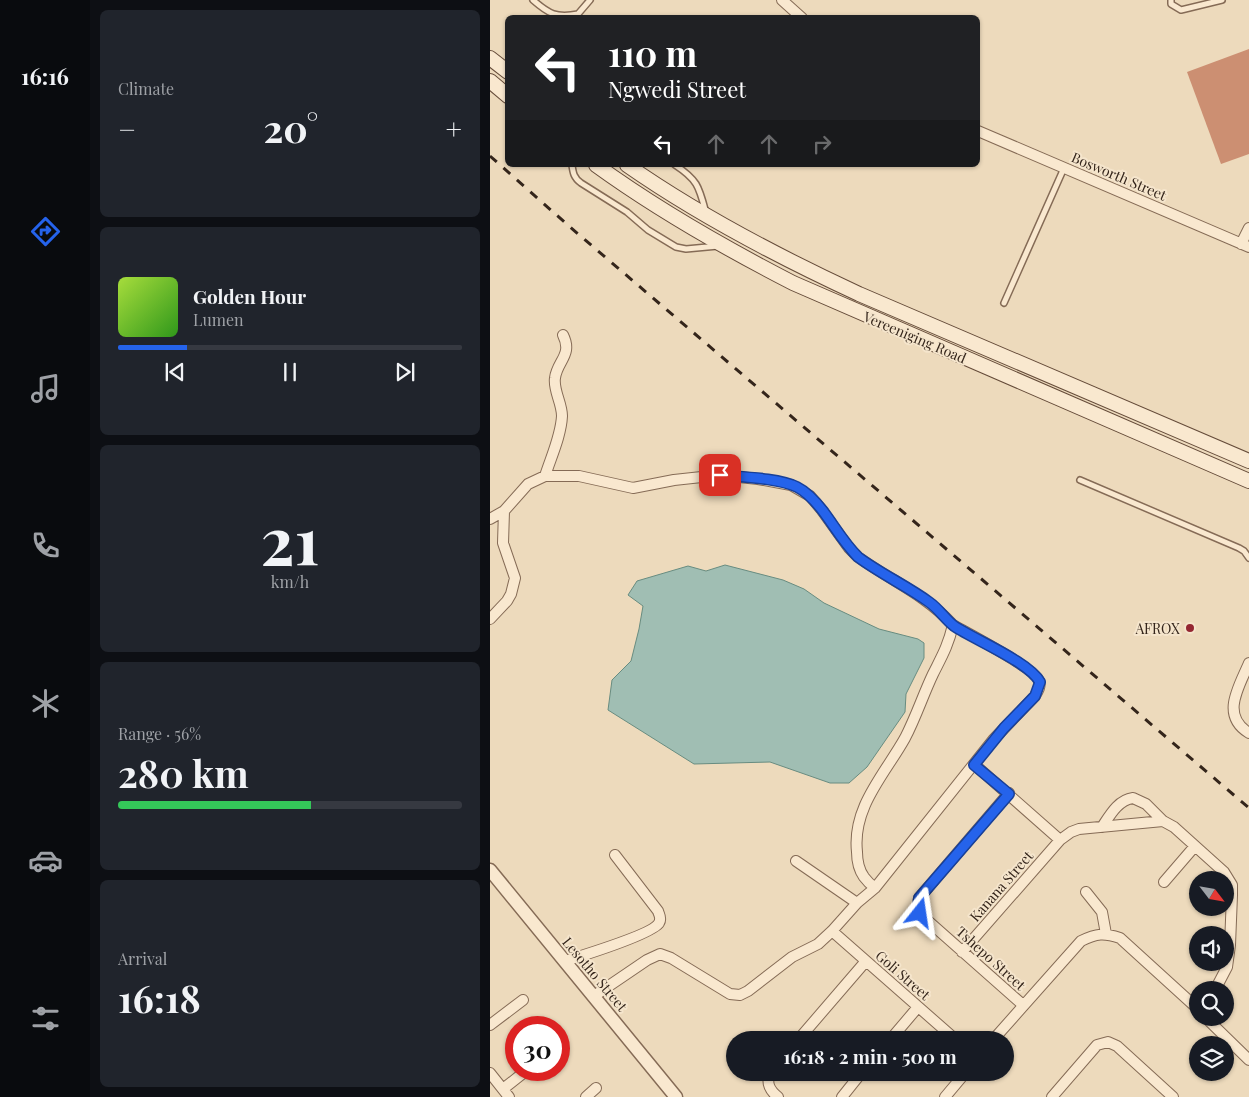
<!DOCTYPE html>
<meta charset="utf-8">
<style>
body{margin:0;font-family:"Playfair Display",serif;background:#20242c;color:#f1f3f6;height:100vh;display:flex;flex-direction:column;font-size:19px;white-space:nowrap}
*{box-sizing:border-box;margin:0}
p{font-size:16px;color:#9ea1a6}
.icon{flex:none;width:28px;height:28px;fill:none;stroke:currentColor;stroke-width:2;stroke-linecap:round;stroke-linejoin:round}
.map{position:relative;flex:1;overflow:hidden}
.sheet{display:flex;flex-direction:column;gap:10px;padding:10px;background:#0d0f14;width:400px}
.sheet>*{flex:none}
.hud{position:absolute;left:15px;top:15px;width:475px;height:152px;border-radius:8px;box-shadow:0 1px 4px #0004;background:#202124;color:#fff;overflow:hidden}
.needle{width:32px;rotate:121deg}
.controls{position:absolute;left:699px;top:871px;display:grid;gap:10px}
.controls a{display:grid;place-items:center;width:45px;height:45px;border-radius:50%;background:#171b24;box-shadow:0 1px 4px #0004;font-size:25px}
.speed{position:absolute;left:15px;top:1016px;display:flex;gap:10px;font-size:25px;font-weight:700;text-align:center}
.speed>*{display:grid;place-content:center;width:65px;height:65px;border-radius:50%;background:#171b24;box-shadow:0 1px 4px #0004;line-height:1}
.speed .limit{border:8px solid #d22;background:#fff;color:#111}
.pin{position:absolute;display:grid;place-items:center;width:42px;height:42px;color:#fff;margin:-21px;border-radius:10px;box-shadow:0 2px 8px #0006}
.me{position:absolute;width:55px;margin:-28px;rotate:15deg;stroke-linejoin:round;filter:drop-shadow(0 0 4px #0008)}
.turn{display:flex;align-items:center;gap:18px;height:105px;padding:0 20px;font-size:22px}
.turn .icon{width:65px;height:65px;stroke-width:2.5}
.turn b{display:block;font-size:35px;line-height:42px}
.lanes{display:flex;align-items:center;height:48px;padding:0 20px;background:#0003;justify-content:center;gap:25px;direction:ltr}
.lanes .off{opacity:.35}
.big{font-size:38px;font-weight:700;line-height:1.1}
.sheet .tile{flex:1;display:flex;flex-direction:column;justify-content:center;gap:8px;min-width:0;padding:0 18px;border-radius:8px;background:#20242c}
.sheet .dial{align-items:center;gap:0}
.dial b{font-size:65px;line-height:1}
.song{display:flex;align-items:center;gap:15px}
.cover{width:60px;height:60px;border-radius:8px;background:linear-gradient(135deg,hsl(80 70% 55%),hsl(110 70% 35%))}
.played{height:5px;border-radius:2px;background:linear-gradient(90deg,#2563eb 20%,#363941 20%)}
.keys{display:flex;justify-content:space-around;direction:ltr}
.heat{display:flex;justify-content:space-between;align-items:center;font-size:28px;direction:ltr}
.charge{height:8px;border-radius:4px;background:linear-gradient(90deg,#34c759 56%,#363941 0)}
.trip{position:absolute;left:236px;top:1031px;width:288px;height:50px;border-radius:25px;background:#171b24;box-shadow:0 1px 4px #0004;font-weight:700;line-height:50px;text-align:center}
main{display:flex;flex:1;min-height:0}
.tabs{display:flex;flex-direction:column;width:90px;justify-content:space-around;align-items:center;background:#090b0e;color:#9ea1a6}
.tabs .icon{width:35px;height:35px}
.tabs .selected{color:#2563eb}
.tabs b{font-size:22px;color:#f1f3f6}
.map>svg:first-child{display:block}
.water{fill:#a0beb3;stroke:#688c80}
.building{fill:#cc8f72}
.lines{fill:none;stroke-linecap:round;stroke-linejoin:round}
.service-casing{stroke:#856b56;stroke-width:8}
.minor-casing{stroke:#856b56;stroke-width:12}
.tertiary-casing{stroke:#856b56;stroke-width:15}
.secondary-casing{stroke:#664c3a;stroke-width:16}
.service{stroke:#f9e8cf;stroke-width:5}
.minor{stroke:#f9e8cf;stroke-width:10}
.tertiary{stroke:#f9e8cf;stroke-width:12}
.secondary{stroke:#f9e8cf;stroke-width:14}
.rail{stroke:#34251b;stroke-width:3;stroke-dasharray:9 9;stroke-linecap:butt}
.route-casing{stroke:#184099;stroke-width:12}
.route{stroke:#2563eb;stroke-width:9}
.poi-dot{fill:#942631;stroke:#f5e5cc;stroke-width:2}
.labels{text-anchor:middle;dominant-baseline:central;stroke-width:4;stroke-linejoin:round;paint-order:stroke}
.street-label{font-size:14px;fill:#34251b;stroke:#f5e5cc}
.poi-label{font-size:14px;fill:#34251b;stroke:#f5e5cc;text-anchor:end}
</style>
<main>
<nav class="tabs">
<b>16:16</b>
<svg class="icon selected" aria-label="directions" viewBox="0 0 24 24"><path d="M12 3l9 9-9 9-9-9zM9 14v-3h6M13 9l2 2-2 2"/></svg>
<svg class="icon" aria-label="music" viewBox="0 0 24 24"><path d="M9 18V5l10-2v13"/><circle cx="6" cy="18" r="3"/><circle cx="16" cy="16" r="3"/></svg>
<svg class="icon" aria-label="phone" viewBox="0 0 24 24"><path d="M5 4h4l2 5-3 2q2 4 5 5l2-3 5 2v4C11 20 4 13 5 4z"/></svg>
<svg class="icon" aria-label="climate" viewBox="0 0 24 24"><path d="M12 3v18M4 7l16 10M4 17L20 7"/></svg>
<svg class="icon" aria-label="car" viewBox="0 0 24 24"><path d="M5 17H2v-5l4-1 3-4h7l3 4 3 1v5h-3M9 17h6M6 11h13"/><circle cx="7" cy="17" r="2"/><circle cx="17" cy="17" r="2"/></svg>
<svg class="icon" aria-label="filters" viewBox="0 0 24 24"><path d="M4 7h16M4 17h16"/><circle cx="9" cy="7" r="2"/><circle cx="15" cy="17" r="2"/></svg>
</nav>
<section class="sheet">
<div class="tile"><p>Climate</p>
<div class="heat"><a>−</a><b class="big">20°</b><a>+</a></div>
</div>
<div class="tile">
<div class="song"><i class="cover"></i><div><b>Golden Hour</b><p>Lumen</p></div></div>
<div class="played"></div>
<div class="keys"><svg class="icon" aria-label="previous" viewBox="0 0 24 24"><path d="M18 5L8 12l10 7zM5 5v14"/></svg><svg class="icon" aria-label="pause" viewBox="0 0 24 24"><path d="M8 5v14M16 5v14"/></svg><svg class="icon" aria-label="next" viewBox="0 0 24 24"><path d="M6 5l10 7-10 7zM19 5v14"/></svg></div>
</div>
<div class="tile dial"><b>21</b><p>km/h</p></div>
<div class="tile"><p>Range · 56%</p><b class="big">280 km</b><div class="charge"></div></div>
<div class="tile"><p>Arrival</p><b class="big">16:18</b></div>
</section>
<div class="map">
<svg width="759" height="1097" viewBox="0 0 759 1097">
<rect width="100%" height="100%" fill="#eddabc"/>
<path class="water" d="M235 565 293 580 314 589 334 603 389 629 428 639 434 643V658L416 694 415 712 377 767 359 783H340L280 762 204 764 118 710 122 680 141 661 149 629 153 606 138 595 147 581 198 566 216 571Z"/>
<path class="building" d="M759 49V154L731 164 697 72Z"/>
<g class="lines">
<g class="service-casing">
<path id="service" d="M43 0C59 14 66 18 88 14L100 0
M681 0V4L691 10 732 0
M82 165C83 173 84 178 91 183L137 212 158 230 186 247 196 249 228 246
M185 165C208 180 209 187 216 213
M514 303 574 168
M590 480 749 548 754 551 759 558"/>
</g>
<g class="minor-casing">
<path id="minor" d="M292 0 312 18
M488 131 759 247
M751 244 759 228
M55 476C61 457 71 436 72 416 72 403 63 390 65 378 67 361 83 355 73 335
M0 519 14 511 38 484 55 476H89L143 488 184 480 230 475 268 479 301 485 320 496 331 509 359 548 368 557C400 580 436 595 463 625 458 646 452 656 443 674 433 695 426 717 415 738 395 774 362 807 367 852 367 860 369 870 374 877 377 881 381 885 385 888
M0 619 17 601 21 594 25 578 13 543 14 511
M759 663C749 687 730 715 759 733
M485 765 570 840
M519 793 429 898 428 905 429 913 533 1005
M612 827C620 815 628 800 643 798L656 804 673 821
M306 861 367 903
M674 882 705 846
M596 892 612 912 616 934
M342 931 466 1040
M472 952 570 840 581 832 589 829 673 821 684 827 734 872 742 885V895L740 945 737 967 725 990
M75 961C91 956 163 934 169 923 172 918 169 915 168 911L125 855
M104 996 157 960 170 954 181 958 240 994 250 995 258 991 302 957 328 944 342 931 367 903 385 888 503 740 545 696C548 691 551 686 549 681 546 669 477 633 463 625
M716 1018 759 1060
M0 1025 33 1000
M308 1040 376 961
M400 1040 428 1007
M503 1040 591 941C607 933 614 933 630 938L708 1009
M280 1072C276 1083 279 1090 288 1097
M0 1073 19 1097
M13 1089 37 1070
M96 1097 106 1088
M352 1097 372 1072
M455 1097 476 1072
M562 1097 607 1045 618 1042 627 1046 683 1097"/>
</g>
<g class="tertiary-casing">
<path id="tertiary" d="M0 870 186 1097"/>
</g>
<g class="secondary-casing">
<path id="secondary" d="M0 58 18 72
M0 81 18 96
M106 165C168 210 235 248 303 283L759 481
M137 165C210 216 289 257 369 294L759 461"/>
</g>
<use href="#service" class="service"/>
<use href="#minor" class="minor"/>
<use href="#tertiary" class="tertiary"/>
<use href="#secondary" class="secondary"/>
<path class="rail" d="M0 156 80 227 759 808"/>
</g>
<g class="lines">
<g class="route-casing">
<path id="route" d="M230 475C251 477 289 478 307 487 317 492 326 502 333 511 345 527 354 543 368 557 391 574 417 586 439 602 449 609 455 619 464 626 485 640 539 662 550 682L545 696 514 728 484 765 519 794 429 898 428 905 430 913"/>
</g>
<use href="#route" class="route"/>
</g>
<circle class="poi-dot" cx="700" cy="628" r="5"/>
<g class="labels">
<g class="street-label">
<text transform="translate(629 176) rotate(23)">Bosworth Street</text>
<text transform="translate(425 337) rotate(23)">Vereeniging Road</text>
<text transform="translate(511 886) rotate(-49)">Kanana Street</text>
<text transform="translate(501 958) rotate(42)">Tshepo Street</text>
<text transform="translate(105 974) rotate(50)">Lesotho Street</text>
<text transform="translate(413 975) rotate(41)">Goli Street</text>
</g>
<g class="poi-label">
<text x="690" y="628">AFROX</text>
</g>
</g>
</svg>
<div class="controls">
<a><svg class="needle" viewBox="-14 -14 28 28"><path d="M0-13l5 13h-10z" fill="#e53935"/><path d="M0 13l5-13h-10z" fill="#9ea1a6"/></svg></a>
<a><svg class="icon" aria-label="sound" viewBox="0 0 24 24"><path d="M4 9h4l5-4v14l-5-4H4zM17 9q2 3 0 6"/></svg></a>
<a><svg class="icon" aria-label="search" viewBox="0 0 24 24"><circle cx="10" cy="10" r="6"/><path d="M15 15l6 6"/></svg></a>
<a><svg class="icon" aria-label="layers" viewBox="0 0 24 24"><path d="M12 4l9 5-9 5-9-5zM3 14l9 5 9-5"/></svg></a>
</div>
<div class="speed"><div class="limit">30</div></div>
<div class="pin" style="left:230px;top:475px;background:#d93025"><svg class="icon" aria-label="arrive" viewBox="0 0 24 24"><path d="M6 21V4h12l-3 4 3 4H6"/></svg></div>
<svg class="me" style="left:430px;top:913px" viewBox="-20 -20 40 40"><path d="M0-17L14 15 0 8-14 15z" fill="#2563eb" stroke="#fff" stroke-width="4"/></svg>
<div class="trip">16:18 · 2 min · 500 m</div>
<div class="hud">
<div class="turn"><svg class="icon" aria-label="left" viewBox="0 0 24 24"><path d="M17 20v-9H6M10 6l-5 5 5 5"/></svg><div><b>110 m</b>Ngwedi Street</div></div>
<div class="lanes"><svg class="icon" aria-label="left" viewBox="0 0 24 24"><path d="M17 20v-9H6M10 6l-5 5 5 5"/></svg><svg class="icon off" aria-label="ahead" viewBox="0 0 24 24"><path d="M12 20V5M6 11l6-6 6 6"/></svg><svg class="icon off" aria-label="ahead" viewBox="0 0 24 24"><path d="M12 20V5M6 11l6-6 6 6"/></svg><svg class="icon off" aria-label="right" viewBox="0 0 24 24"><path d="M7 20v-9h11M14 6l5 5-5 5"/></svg></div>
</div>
</div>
</main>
